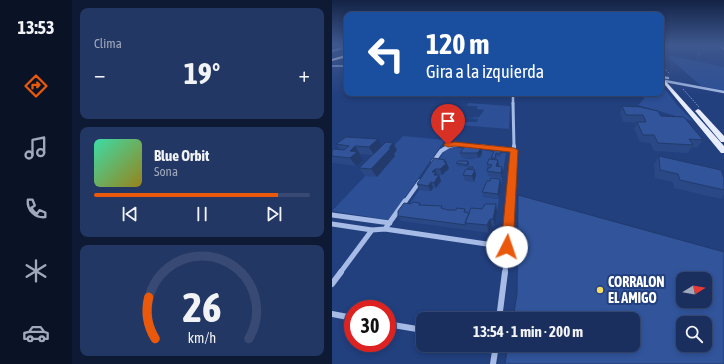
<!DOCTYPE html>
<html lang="es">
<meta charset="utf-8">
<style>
body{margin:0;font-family:"Asap Condensed",sans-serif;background:#233764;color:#f1f3f6;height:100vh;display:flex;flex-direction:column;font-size:15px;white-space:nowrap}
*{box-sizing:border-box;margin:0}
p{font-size:13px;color:#9fa9bc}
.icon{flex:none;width:22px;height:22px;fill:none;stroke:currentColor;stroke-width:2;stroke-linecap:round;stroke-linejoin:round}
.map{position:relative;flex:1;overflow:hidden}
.panel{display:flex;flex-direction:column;gap:8px;padding:8px;background:#0e1a34;width:260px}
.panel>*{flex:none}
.guide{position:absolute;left:12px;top:12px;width:320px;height:84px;border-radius:8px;box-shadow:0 2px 6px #0003,0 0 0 1px #384a73;background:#1a4fa0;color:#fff;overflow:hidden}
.needle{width:26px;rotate:79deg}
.tools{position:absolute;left:344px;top:272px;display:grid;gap:8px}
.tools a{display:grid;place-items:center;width:36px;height:36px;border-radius:8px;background:#1a2f5e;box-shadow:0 2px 6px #0003,0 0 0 1px #384a73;font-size:20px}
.speed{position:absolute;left:12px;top:300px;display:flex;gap:8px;font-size:20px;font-weight:700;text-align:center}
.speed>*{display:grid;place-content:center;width:52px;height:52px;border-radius:50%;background:#1a2f5e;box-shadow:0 2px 6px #0003,0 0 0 1px #384a73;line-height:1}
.speed .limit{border:6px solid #d22;background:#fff;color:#111}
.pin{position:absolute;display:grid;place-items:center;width:34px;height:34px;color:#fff;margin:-41px -17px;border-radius:50% 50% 50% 0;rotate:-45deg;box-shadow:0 0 4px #0007}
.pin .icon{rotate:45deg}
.me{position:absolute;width:44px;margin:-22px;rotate:4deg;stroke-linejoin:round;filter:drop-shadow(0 0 3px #0008)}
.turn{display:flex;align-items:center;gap:14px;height:84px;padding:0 16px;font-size:18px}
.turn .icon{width:52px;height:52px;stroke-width:2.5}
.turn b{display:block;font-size:28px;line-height:34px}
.big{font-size:30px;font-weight:700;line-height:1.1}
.panel .card{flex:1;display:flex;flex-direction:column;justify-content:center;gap:6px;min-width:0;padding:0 14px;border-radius:8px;background:#233764}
.panel .dial{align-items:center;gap:0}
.dial svg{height:104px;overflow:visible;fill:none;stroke:#384a73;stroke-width:7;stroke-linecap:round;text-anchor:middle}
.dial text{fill:#f1f3f6;stroke:none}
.song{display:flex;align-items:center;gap:12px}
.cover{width:48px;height:48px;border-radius:6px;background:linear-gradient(135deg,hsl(160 70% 55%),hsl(50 70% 35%))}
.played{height:4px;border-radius:2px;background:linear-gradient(90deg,#ea580c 85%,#384a73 85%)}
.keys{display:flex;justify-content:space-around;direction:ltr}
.heat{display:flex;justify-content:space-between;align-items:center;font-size:22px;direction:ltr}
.trip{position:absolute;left:84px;top:312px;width:224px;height:40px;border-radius:8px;background:#1a2f5e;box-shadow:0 2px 6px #0003,0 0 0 1px #384a73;font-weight:700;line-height:40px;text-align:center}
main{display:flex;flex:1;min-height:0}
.tabs{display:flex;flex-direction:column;width:72px;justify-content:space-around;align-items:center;background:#0a1326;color:#9fa9bc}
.tabs .icon{width:28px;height:28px}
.tabs .current{color:#ea580c}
.tabs b{font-size:18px;color:#f1f3f6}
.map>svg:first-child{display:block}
.green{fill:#2c4f96}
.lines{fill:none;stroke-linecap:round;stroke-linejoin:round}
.path{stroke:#a6bbe6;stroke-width:1;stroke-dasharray:1 1.5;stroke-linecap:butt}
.service{stroke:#a6bbe6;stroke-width:1.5}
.minor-far5{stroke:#a6bbe6;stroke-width:2}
.minor-far4{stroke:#a6bbe6;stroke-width:2.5}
.minor-far3{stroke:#a6bbe6;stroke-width:3}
.minor-far2{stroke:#a6bbe6;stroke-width:4}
.minor-far1{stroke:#a6bbe6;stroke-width:5}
.minor{stroke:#a6bbe6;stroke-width:6}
.tertiary{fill:#a6bbe6;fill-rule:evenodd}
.primary{fill:#e8edfd;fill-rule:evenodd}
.motorway{fill:#fff;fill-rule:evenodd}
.wall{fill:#2a4885}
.shaded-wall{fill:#223b6c}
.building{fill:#31549b;stroke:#223b6c;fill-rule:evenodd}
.route{fill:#ea580c;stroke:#983908}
.poi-dot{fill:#f3db68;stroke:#223f7e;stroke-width:1.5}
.labels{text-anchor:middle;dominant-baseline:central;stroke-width:4;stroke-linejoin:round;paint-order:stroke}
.near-poi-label{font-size:14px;font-weight:bold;fill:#fff;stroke:#223f7e;text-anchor:start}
</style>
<main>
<nav class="tabs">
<b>13:53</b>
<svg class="icon current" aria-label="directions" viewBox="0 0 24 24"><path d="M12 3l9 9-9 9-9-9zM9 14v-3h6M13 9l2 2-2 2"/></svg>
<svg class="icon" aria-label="music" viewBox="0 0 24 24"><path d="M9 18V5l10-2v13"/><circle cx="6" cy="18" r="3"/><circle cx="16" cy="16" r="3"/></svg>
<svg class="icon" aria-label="phone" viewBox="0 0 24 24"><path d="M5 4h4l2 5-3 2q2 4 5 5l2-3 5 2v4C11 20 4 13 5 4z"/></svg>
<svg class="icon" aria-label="climate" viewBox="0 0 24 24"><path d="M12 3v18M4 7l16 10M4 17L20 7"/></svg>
<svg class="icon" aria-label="car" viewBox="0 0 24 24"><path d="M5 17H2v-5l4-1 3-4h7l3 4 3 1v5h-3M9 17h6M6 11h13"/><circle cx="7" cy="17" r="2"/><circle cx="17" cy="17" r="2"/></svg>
</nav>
<section class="panel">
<div class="card"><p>Clima</p>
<div class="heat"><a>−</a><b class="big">19°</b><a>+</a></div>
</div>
<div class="card">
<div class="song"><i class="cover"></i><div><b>Blue Orbit</b><p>Sona</p></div></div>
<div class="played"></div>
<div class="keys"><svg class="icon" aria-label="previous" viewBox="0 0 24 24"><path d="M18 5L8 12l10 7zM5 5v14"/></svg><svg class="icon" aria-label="pause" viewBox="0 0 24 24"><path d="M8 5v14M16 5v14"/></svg><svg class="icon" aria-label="next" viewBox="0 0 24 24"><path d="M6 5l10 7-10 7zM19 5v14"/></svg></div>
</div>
<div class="card dial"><svg viewBox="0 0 100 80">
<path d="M14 69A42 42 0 1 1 86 69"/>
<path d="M14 69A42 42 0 0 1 9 37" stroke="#ea580c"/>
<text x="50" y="56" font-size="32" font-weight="700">26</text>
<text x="50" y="72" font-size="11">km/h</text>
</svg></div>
</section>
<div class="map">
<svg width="392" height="364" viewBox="0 0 392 364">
<rect width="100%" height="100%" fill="#223f7e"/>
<path class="green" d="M334 55 392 67V91L369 86Z
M329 84 346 106 361 121 306 105 313 98 306 96V93H329Z
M136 103 178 106 177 129 126 125 127 122H145L146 119 135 118 147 117 152 110 145 109V106H135Z
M71 136 113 140 57 220 0 211Z
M120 147 136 149 130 158 139 159 149 157 150 150 163 152 165 156H168L170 153H174L171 172 160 171 170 178 169 185 151 197 167 199 165 212 155 211 152 217 75 208 87 190 99 191 101 188H104L103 177 105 174 110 175 117 169 104 164 113 150Z"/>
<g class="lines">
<path class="path" d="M329 65 338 74
M351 89 367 107"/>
<path class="service" d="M0 66H15"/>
<path class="minor-far5" d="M386 45 392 49"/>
<path class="minor-far4" d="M329 77 336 78
M333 81 392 92
M181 93V104"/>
<path class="minor-far3" d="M181 103 182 147
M145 146 154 147
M115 147 124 145 138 146"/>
<path class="minor-far2" d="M145 146 182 150
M101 162 109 151 117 146
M73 202 88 181
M178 202 182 146"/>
<path class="minor-far1" d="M0 215 58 223
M0 224 40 230 53 229 175 247
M53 229 73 201
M8 273 40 230
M173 273 178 201"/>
<path class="minor" d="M0 284 9 272
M0 314 21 318
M167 319 173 272
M55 324 91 330
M161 364 164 345"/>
<path class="tertiary" d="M14 46H15V48L0 52V50Z"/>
<path class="primary" d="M329 76 392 146V153H389L329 80Z
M366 109 368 110 392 136V142H389L364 112 363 111Z"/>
<path class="motorway" d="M13 55H15V57L0 61V59Z"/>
</g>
<path class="wall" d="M366 50 369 56 367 60 364 59V53Z
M290 106 329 116 371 140 365 148 360 147 356 153 322 151 318 143 308 142 302 129 305 123 291 122 288 113Z
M61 143 65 150 62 154 63 156 45 177 33 176 27 168 40 155 28 154 27 155 31 160 24 166 1 163 0 162V151L9 150 4 144 49 146Z
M163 149 170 153 168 157 165 156 164 160 167 166V167L171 172 170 178 156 176 155 164 159 160V158Z
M150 150V154L146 158H130L128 153Z
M327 156 392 178V195L389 199 342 188 341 182 323 178 322 164Z
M113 160 117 168 110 175 105 174V175H107L109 181 104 188H101L99 191 87 190 85 184Z
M124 163 137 164 135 167 125 166Z
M142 170 144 175 142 182 133 181 131 175Z
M169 185 167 199 151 197 150 192Z
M88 203 89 205 110 206 111 209 116 210 133 209 134 212 137 213 164 204 165 212 163 226H160L157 233 69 221 66 216 79 204Z"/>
<path class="shaded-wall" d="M46 139 50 147 42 155 37 147Z
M61 143 65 150 62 154 63 156 45 177 39 169Z
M149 145 150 154 146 158 145 153Z
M23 146 28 154 27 155 31 160 24 166 18 158V151Z
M113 160 117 168 110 175 108 169Z
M166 160 167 166 165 172 164 166Z
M136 161 137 164 135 167V165Z
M170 167 171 172 170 178 169 173Z
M103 169 106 177 107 175 109 181 104 188 102 183 100 172Z
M143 170 144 175 142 182 140 176Z
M168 179 169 185 167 199 166 194Z
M99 182 101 188 99 191 96 186Z
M164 204 165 212 163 226 161 219Z
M158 219 160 226 157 233 155 225Z"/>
<path class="building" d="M366 50H369V56H365Z
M290 106 308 107 326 111 329 116 352 117 371 140 357 139 361 145 326 143 322 135H311L305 122H314L311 115H294Z
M14 137 46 139 37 147 23 146 18 151 25 152 18 158 0 156V151L2 149 12 150 17 146 4 144Z
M54 142 61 143 57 148H59L39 169 27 168Z
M135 143 149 145 147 149H149L145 153H128Z
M163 149 169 150 168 154 164 153 163 158H159Z
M327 156 389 170 392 178V190L348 180 346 174 328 170Z
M102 158 113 160 112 162 115 163 108 169H103L100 172H104L102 175H107L102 183 99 182 96 186 85 184Z
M157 159 166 160 164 166 170 167 169 173 155 171 156 168H158L160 165 155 164Z
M126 161H136L135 165 124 163Z
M137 167H141L140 169H136Z
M134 169 143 170 140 176 131 175Z
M159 178 168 179 166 194 150 192 155 181H158Z
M186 195 392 252V364H173L176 345H301V319H181L185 294ZM351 279H373V301H351ZM351 323H373V345H351Z
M81 202 88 203 87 205 110 206 109 208 116 210H124L125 208 133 209 132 212 137 213 133 223 134 225 66 216V211L72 203 79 204Z
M153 204H164L161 219H158L155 225 133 223 139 208 150 209Z"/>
<linearGradient id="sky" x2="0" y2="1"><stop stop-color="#132345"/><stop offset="0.47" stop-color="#3e588f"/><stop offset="1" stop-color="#3e588f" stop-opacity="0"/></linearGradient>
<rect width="392" height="96" fill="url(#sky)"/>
<path class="route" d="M123 142 182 148 186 150 181 247 179 251 175 252 171 251 169 247 178 152 123 146 116 147 112 145 113 143Z"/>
<circle class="poi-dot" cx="268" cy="290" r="4"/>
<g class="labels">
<g class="near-poi-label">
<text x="276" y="282">CORRALON<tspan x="276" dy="16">EL AMIGO</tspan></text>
</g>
</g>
</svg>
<div class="tools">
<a><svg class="needle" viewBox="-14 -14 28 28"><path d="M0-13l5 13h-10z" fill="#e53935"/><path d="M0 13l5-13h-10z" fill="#9fa9bc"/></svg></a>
<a><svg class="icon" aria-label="search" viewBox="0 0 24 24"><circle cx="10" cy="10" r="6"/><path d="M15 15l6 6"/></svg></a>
</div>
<div class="speed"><div class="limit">30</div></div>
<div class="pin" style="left:116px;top:145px;background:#d93025"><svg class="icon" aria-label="arrive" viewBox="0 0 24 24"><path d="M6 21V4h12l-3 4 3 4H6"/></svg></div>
<svg class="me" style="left:175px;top:247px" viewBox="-20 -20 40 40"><circle r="19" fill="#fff"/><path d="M0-13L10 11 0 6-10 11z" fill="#ea580c"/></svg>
<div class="trip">13:54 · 1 min · 200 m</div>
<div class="guide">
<div class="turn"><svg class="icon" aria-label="left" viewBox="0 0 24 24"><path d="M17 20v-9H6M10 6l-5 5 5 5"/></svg><div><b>120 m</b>Gira a la izquierda</div></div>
</div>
</div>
</main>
